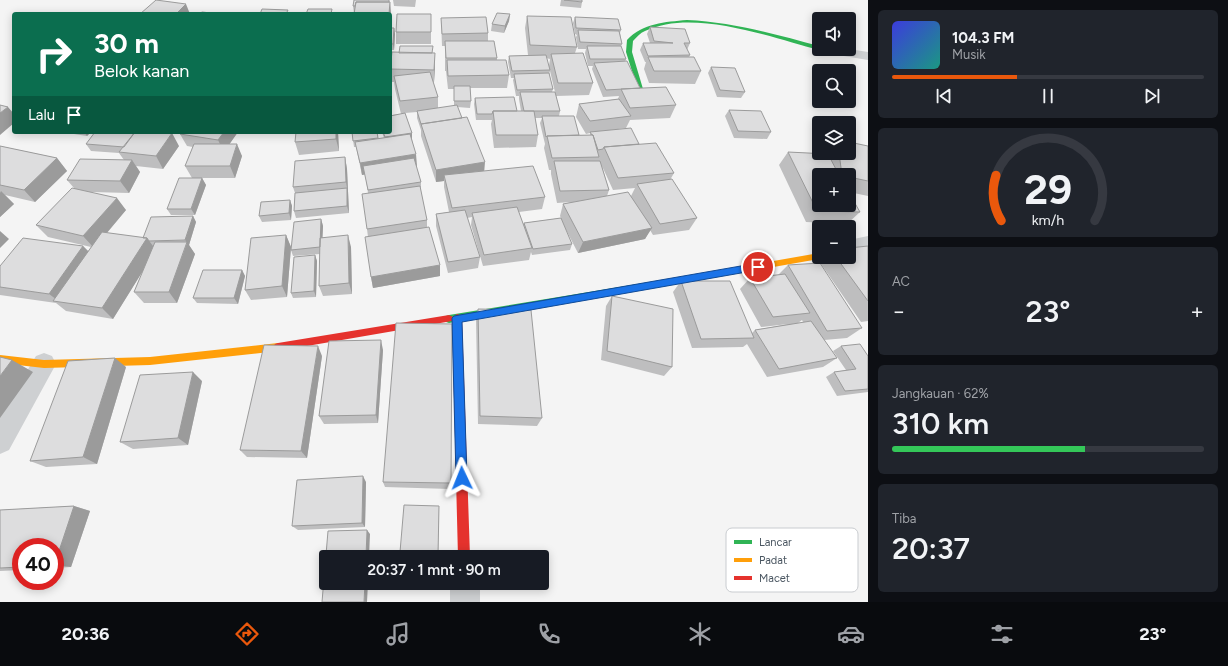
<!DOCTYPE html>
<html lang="id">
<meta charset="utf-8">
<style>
body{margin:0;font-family:Figtree,sans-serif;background:#20242c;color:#f1f3f6;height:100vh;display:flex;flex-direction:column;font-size:15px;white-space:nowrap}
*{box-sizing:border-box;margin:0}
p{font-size:13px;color:#9ea1a6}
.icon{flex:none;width:22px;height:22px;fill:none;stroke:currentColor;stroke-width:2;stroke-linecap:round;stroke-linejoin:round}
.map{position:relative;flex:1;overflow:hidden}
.drawer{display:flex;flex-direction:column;gap:10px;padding:10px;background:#0d0f14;width:360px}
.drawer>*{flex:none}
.banner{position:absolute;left:12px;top:12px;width:380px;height:122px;border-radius:4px;box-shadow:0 2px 10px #0003;background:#0b6e4f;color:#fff;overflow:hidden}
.controls{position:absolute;left:812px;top:12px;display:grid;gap:8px}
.controls a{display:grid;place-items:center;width:44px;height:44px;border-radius:4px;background:#171b24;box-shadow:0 2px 10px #0003;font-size:20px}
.speed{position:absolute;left:12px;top:538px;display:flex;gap:8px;font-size:20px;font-weight:700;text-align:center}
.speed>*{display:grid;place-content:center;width:52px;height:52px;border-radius:50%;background:#171b24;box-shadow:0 2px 10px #0003;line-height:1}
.speed .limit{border:6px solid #d22;background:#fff;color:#111}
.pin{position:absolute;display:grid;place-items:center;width:34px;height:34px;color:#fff;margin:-17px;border:2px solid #fff;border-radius:50%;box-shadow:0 1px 4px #0007}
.me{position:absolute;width:44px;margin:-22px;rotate:358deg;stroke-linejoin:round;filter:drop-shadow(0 0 3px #0008)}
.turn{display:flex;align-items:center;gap:14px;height:84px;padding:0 16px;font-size:18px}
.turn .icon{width:52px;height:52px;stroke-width:2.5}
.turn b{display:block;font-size:28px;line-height:34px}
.then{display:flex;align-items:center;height:38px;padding:0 16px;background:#0003;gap:8px;font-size:15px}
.big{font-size:30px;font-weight:600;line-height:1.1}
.drawer .card{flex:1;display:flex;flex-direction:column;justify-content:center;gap:6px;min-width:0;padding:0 14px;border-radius:6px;background:#20242c}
.drawer .dial{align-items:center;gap:0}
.dial svg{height:104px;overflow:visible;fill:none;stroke:#363941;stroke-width:7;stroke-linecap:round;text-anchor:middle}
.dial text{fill:#f1f3f6;stroke:none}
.song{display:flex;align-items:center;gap:12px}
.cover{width:48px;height:48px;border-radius:6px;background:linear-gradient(135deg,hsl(240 70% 55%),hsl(170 70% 35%))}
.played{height:4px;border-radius:2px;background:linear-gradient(90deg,#ea580c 40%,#363941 40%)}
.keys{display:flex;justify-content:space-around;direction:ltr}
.heat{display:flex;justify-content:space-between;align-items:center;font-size:22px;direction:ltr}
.charge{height:6px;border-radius:3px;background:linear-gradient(90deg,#34c759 62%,#363941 0)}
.trip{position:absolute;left:319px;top:550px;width:230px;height:40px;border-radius:4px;background:#171b24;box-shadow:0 2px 10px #0003;font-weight:600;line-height:40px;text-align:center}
.menu{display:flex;height:64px;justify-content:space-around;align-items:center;background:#090b0e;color:#9ea1a6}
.menu .icon{width:28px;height:28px}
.menu .selected{color:#ea580c}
.menu b{font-size:18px;color:#f1f3f6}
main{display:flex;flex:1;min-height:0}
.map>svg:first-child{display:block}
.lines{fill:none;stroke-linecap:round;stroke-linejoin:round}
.street{fill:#ced0d2;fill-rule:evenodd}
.fast{fill:#30b455;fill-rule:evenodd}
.slow{fill:#ff9f0a;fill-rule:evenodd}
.jam{fill:#e5322d;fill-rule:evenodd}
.wall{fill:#bebebf;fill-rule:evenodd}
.shaded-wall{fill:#9b9b9b}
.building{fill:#ddddde;stroke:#9b9b9b}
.route{fill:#1a73e8;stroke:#114b97}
.key{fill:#fff;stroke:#c9ccd0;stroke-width:1}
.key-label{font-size:11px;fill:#4a5661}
</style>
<main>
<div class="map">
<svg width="868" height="602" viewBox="0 0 868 602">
<rect width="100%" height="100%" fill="#f4f4f4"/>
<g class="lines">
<path class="street" d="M819 47V49H849L868 52V60L820 52 818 49Z
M868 236V252L849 256V240Z
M44 353 52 356 56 364 9 450 0 454V416L36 356Z
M450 583H480V602H450Z"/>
<path class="fast" d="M687 20C732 22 775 34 819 46V49H821L819 50C770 37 693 8 645 31 640 33 637 37 633 41L632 52 646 99 645 100H641L626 52 627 40C643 23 665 22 687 20Z
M723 270 726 271 727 273 726 275 723 276 449 323 446 322 444 319 446 316 449 315Z"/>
<path class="slow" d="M819 253V257H823L819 259 723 276 720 275 719 273 720 271 723 270Z
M278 343 281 344 283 347 281 350 278 351 150 365 44 368 0 363V355L44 360 150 357Z"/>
<path class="jam" d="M457 314 460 315 462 318 470 557H458L452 321 278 351 275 350 273 347 275 344 278 343 449 315 453 317Z"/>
</g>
<path class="wall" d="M393 0H416L415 7 394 6Z
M561 0H582V2L581 8 560 6Z
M390 2 391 15 390 28H394L395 34 394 50H390V14L354 13 353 6Z
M431 14V44H396V32Z
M510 14 509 21 504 33 491 31 492 24Z
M527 16 577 47 575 53 593 83 589 95 556 96 560 111 559 116 579 135H590V133L586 134 576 117 579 104 618 99 619 96 603 97 592 69 593 66H588L585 53 586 49H578L576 37 577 35 575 34 573 23 575 17 621 30 620 33 622 44 621 47 626 59 625 62 640 88 676 105 670 118 630 120 626 128 618 129 639 144 674 173 670 180 697 218 689 230 653 235 650 230 645 239 578 253 561 220 572 244 570 250 532 255 531 252 529 260 483 266 471 225 472 217 467 218 480 257 478 268 448 273 436 226V214L449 212 444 187V181L436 182 421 136V130L417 118V112L405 113 412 133V139L416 166 421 182V193L427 220V227L440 276 373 288 371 277 368 237 367 229 368 193 365 174 362 175 356 147H354L352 132 378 139 384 138 382 132H390V102L392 115 401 114 395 89 394 82H391L390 69 433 53 435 66 434 82H433L438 97V108L454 106V89H448L446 71H445V46H442L441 18 488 33V41L497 58V60L509 75 507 88H470L471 101 470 108 457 107 484 171 545 197 542 209 519 212 523 225 524 223 561 218 560 216 563 204 571 202 557 203 551 174V170H549L544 148 545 144 540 123 542 118H535L538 135 536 147 494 148 491 124 492 120H476L474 104 475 98 517 111H521L519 99V96H516L513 80 514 78H511L508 62 509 56 528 55 525 28ZM546 58 550 59 549 66ZM550 71 555 92H552L553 89 549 75ZM602 166 613 190 635 188 631 196H607L609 190Z
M650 27 690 43 687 50 690 55 689 57 701 71 695 84 649 83 644 69 646 62H645L640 50 643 43H650L647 34Z
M711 67 745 92 741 98 717 97 708 73Z
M729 110 771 132 767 139 734 138 725 116Z
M61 132H91L87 136Z
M182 132H238L229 144 242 156 235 178H202L206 185 195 215H171L167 209 192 178 185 166 193 147 187 146 180 134Z
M296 132H338L339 151 299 155 295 142Z
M86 144 179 146 163 169 136 166 140 172 129 193 91 192 126 210 107 233 143 238 193 216 196 222 189 245 195 254 177 303H144L134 292 143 270 113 319 66 311 56 303 0 295V266L83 246 88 251 91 247 48 237 36 225 74 188 67 180 124 160 119 153 91 151Z
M0 146 57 158 67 171 35 202 5 195 14 204 0 217Z
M868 146V196L849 192V175H819L860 212 847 224 806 222 779 165 788 152 826 154V153H849Z
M345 157 347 169 349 213 296 218 294 211 295 193 293 187Z
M290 200 292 206 291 220 262 222 259 216Z
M321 219 323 226 322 237 351 247 352 294 323 296 319 286 320 254 293 256 291 250Z
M286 235 291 247 287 297 251 300 245 290Z
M868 246V321L861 322 819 261 823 257H849Z
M315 255 317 261 316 297 293 298 291 293Z
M788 265 862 328 847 338 824 340 837 358 823 367 767 377 747 344 743 347 692 348 673 292 681 281 752 333 755 330 788 324 761 327 740 289 750 278 778 275ZM802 320 803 322 798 323Z
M242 270 245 276 238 304 197 303 193 298Z
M612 296 672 367 664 376 601 360 606 306Z
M478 309 542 418 537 426 478 424 476 319Z
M841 346 868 356V392L837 396 826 377 834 372 846 370 833 351Z
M383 350 378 423 324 424 319 416Z
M322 356 307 458 247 457 240 450Z
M126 367 97 464 46 467 30 461Z
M202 381 188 445 133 449 120 442Z
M366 482 365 527 298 530 292 526Z
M383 482 451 483 450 489 385 487Z
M74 506 90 511 71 567 55 568V547H21V570L0 571V510Z
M439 506 438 556 400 554V552Z"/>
<path class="shaded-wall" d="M390 2 391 15 390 28V14H389Z
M186 4 190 14H176Z
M510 14 509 21 504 33 505 26Z
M394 28 395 34 394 50 393 44Z
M435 53V66L434 82V70Z
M8 107 14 114V123L0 135V113Z
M84 132H91L87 136Z
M224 132H238L224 152 218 140Z
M336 132H338L339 151 336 139Z
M172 133 179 146 163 169 156 156Z
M412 133V139L385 144V137Z
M237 144 242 156 235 178 230 166Z
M416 154 417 166 362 175 360 163Z
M345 157 347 169 349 213 347 206V188L346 182Z
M57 158 67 171 35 202 24 190Z
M132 160 140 172 129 193 120 181Z
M485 162 484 174 444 175V181L436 182V170Z
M202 178 206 185 195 215 191 209Z
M1 191 14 204 0 217V193Z
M117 198 126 210 94 248 83 236Z
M290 200 292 206 291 220 289 213Z
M193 216 196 222 189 245 195 254 177 303 169 292 187 243 185 240Z
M321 219 323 226 322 253 320 247Z
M652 228 645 239 578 253 583 242Z
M0 231 9 239 0 248Z
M286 235 291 247 287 297 282 286Z
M348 235 351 247 352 294 349 283Z
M147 238 156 250 113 319 102 308Z
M83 246 94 257 60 302 49 294Z
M315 255 317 261 316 297 314 291Z
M440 265V276L373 288 371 277Z
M242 270 245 276 238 304 234 298Z
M381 340 383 350 378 423 376 415Z
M318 346 322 356 307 458 301 451Z
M115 358 126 367 97 464 83 457Z
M12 360 33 372 0 418V376Z
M193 372 202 381 188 445 178 438Z
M363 476 366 482 365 527 362 523Z
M74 506 90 511 71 567 55 565V563Z
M367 530 370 534 369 557H366Z
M365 583H368L367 602H364Z"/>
<path class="building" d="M156 0 186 4 176 14H140Z
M354 0H389V2H356L355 6H353Z
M564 0H582V2Z
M356 2H390L389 14H354Z
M262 9 288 10 286 14H260Z
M308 9H332L331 14H306Z
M202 12 220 14H199Z
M497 13 510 14 505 26 492 24Z
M397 14H431V32H396Z
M527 16 571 17 577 47 530 45Z
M486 17 488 33 442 34 441 18Z
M575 17 618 19 621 30 576 28Z
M650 27 685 29 690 43H684L690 55 648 56 643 43H673L654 41Z
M390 28H394L393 44H390Z
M578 30 619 31 622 44 580 42Z
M445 41H494L497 58H446Z
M400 46H433L432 53H399Z
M587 46H621L626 59H590Z
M392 52 435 53 434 70 390 69Z
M583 53 593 83H558L551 54Z
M546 55 550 70 512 71 509 56Z
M648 57H694L701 71H654Z
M447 60H506L509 75 448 76Z
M627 61 640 88 606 90 594 63Z
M711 67 735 68 745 92 720 90Z
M430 72 438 97 400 101 394 76Z
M549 73 553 89 517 90 514 74Z
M454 86H470L471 101H454Z
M666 87 676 105 630 108 621 89Z
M520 92H555L560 111H524Z
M514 97 517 111H493L492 114H477L475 98Z
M619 99 631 116 590 121 579 104Z
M390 102 391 110 390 111Z
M0 105 8 107 0 113Z
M457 105 462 118 421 124 417 111Z
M729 110 761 111 771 132 738 131Z
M493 111H534L538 135H496Z
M405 113 412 133 385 137 383 132H390V116Z
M542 116H574L579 135 547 136 546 137Z
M467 117 485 162 436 170 421 124Z
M631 128 639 144 604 147 603 149 598 150 593 135H592L590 132Z
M95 132H135L124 147 86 144Z
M135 132H159L172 133 156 156 119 152Z
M182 132H224L218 140 180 134Z
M296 132H336V139L295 142Z
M352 132H377L378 138 353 141Z
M410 134 416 154 360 163 355 142Z
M593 135 599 157 552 158 547 136Z
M849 142 868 146V181L849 177V175H842L839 153H849Z
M656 143 674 173 618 178 604 147Z
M194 144H237L230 166H185Z
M0 146 57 158 24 190 0 185Z
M788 152 828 154 839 175H819V205H849V193L860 212 817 211Z
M345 157 346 182 293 187 295 161Z
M414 158 421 182 368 190 363 166Z
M80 159 132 160 120 181 67 180Z
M554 161H600L609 190 560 191Z
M533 166 545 197 452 208 444 175Z
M179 178H202L191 209H167Z
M672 179 697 218 660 224 637 184Z
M420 186 427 220 367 229 362 194Z
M72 188 117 198 83 236 36 225Z
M347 188V206L294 211 295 193Z
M628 192 652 228 583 242 563 204Z
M290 200 289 213 259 216 261 202Z
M517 207 532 248 484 255 472 213Z
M465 210 480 257 448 262 436 214Z
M193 216 185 240 149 241 147 238H143L151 217Z
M561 218 572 244 533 249 524 223Z
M321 219 320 247 291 250 294 222Z
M429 227 440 265 371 277 365 237Z
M102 232 147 238 102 308 53 301Z
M286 235 282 286 245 290 251 238Z
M348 235 349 283 319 286 320 238Z
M23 238 83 246 49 294 0 287V266Z
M155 242H187L169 292H134Z
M868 246V301L836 257H849V248Z
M315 255 314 291 291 293 294 257Z
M820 263 862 328 827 331 788 265Z
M203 270H242L234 298H193Z
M785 274 810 313 773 317 750 278Z
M681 281H730L754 338 701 339Z
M612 296 673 309 672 367 607 351Z
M478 309 531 310 542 418 480 416Z
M811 321 837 358 779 369 755 330Z
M396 323 452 324 451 483 383 482Z
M381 340 376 415 319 416 329 341Z
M860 344 868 356V389L845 391 834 372 856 369 841 346Z
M264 345 318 346 301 451 240 450Z
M0 357 12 360 0 376Z
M115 358 83 457 30 461 68 361Z
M193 372 178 438 120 442 140 375Z
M363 476 362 523 292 526 297 480Z
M404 505 439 506 438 555 400 552Z
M74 506 55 563V547H21V567L0 568V510Z
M367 530 366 557H326V583H365L364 602H322L328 531Z"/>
<path class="route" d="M758 263 762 267 758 270 462 322 467 478 466 481 462 483 458 481 456 478 452 318 454 316Z"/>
<rect x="726" y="528" width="132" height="64" rx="6" class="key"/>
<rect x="734" y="540" width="18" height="4" fill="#30b455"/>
<rect x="734" y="558" width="18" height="4" fill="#ff9f0a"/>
<rect x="734" y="576" width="18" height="4" fill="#e5322d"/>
<g class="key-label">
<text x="759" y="546">Lancar</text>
<text x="759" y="564">Padat</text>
<text x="759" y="582">Macet</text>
</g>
</svg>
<div class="controls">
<a><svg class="icon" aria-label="sound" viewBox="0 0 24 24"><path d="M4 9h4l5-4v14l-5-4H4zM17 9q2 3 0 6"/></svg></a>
<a><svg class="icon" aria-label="search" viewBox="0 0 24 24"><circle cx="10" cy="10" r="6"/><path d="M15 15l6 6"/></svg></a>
<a><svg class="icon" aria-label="layers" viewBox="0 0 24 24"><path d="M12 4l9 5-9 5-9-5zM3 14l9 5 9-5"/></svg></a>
<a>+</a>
<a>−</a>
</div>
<div class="speed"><div class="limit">40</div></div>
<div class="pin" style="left:758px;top:267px;background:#d93025"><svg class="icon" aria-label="arrive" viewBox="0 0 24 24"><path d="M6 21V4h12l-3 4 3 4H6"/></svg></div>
<svg class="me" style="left:462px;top:478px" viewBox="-20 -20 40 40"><path d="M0-17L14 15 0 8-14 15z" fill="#1a73e8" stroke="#fff" stroke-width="4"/></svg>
<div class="trip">20:37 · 1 mnt · 90 m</div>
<div class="banner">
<div class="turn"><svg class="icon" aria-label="right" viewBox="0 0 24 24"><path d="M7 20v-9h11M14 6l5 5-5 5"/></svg><div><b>30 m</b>Belok kanan</div></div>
<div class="then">Lalu<svg class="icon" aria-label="arrive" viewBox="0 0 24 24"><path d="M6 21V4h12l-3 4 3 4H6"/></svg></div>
</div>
</div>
<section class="drawer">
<div class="card">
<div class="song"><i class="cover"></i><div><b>104.3 FM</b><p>Musik</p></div></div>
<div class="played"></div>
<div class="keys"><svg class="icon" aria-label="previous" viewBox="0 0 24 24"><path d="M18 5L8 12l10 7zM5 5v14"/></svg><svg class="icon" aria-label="pause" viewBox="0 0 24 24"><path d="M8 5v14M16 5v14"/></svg><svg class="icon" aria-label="next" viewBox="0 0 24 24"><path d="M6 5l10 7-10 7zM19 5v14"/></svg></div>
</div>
<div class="card dial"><svg viewBox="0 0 100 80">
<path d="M14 69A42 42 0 1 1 86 69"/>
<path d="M14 69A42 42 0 0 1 10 34" stroke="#ea580c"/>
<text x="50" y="56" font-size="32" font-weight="700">29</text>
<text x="50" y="72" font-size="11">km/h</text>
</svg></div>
<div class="card"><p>AC</p>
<div class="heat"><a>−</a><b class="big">23°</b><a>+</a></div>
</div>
<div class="card"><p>Jangkauan · 62%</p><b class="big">310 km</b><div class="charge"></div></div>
<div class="card"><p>Tiba</p><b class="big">20:37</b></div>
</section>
</main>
<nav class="menu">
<b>20:36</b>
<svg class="icon selected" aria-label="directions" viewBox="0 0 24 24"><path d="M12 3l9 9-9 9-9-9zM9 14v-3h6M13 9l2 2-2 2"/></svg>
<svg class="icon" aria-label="music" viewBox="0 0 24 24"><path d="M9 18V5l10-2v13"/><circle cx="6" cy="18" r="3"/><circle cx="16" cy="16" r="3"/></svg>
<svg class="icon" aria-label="phone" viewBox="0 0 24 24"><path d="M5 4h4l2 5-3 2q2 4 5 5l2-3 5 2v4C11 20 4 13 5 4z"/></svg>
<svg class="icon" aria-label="climate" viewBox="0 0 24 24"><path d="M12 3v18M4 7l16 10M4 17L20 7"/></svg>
<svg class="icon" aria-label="car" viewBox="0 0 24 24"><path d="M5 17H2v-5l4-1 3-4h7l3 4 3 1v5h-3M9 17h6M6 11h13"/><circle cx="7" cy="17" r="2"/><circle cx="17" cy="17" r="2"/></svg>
<svg class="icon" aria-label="filters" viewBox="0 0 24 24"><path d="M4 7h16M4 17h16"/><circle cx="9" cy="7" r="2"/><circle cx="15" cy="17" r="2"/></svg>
<b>23°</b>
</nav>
